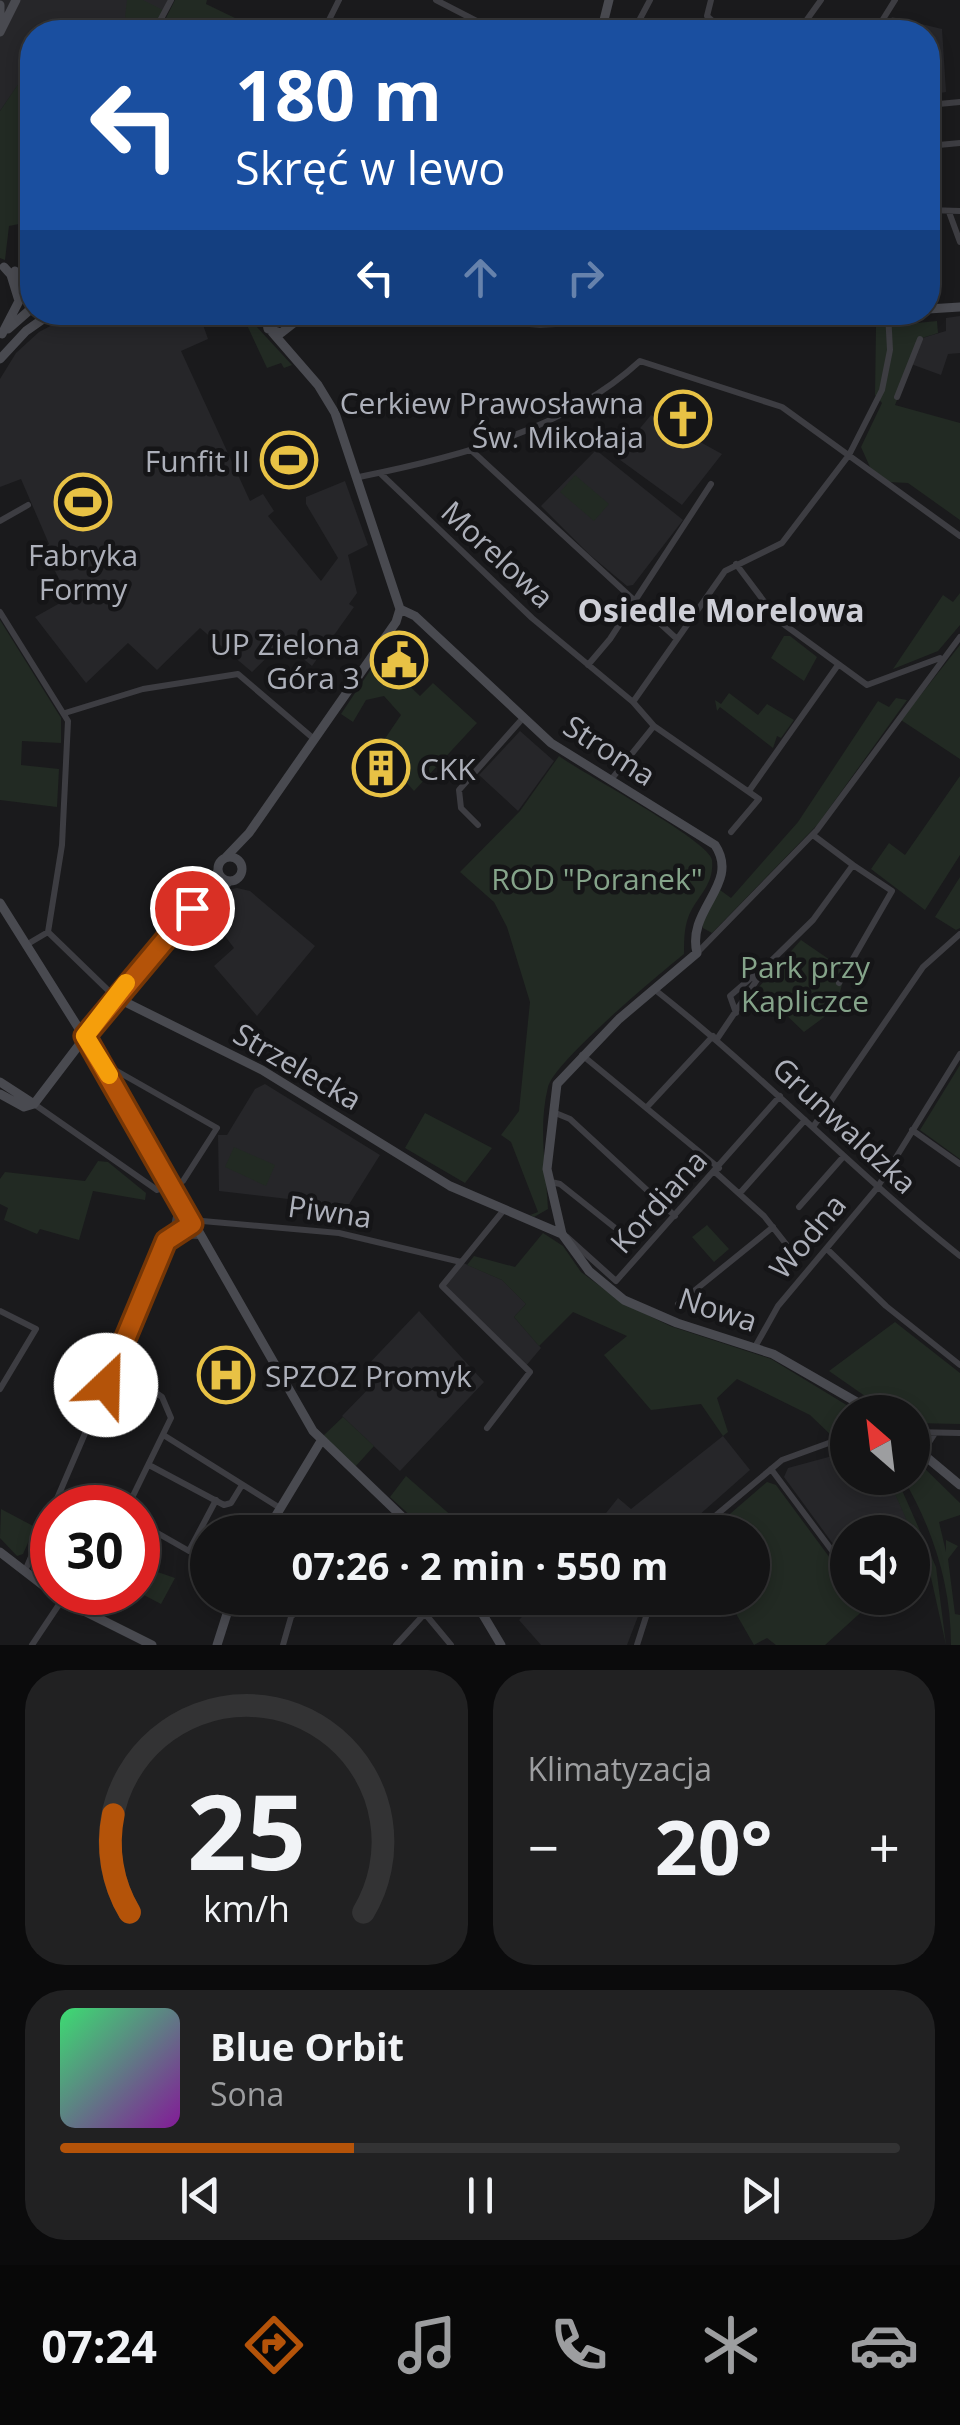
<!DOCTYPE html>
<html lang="pl">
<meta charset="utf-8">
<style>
body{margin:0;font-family:"Open Sans",sans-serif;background:#212122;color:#f1f3f6;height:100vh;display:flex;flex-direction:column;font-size:38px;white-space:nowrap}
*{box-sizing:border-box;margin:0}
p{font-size:32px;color:#9d9ea0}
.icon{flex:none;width:55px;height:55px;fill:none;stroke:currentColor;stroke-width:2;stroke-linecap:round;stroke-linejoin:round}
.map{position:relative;height:1645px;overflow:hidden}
.drawer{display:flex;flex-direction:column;gap:25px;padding:25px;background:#0b0b0c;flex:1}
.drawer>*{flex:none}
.banner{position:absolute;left:20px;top:20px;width:920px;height:305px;border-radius:40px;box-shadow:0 5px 15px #0003,0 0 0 2px #333334;background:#1a4fa0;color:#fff;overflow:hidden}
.needle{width:65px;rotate:332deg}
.controls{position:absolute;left:830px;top:1395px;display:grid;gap:20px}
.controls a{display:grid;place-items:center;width:100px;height:100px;border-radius:50%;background:#141415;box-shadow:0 5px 15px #0003,0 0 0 2px #333334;font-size:50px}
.speed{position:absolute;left:30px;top:1485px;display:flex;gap:20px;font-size:50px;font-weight:700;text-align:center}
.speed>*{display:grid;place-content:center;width:130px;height:130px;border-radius:50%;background:#141415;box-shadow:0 5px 15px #0003,0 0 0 2px #333334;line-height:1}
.speed .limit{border:15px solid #d22;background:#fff;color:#111}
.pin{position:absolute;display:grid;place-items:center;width:85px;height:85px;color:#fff;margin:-42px;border:5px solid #fff;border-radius:50%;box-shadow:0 2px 10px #0007}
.me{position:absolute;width:110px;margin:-55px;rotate:24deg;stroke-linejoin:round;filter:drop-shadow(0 0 8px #0008)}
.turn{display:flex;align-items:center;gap:35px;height:210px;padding:0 50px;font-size:45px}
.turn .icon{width:130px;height:130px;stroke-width:2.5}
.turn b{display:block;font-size:70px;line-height:85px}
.lanes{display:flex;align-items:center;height:95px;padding:0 50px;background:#0003;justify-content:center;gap:50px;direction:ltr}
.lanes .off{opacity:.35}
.big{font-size:75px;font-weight:700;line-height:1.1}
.drawer .widget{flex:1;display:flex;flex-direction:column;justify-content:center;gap:15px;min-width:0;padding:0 35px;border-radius:40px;background:#212122}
.drawer .dial{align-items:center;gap:0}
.dial svg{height:260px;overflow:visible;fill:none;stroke:#333334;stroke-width:7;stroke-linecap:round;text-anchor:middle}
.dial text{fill:#f1f3f6;stroke:none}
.song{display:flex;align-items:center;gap:30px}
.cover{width:120px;height:120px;border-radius:15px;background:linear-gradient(135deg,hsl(140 70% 55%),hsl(290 70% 35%))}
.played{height:10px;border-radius:5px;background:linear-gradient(90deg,#b45309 35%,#333334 35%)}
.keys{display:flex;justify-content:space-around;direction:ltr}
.heat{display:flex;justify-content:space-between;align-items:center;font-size:55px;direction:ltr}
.drawer .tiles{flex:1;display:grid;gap:25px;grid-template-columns:1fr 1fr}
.widget:last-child{grid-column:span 2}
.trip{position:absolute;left:190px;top:1515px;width:580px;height:100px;border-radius:50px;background:#141415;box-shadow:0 5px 15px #0003,0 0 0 2px #333334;font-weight:700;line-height:100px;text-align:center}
.menu{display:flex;height:160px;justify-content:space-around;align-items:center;background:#080808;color:#9d9ea0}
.menu .icon{width:70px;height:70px}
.menu .selected{color:#b45309}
.menu b{font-size:45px;color:#f1f3f6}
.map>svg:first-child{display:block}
.built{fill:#262629}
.green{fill:#222a23}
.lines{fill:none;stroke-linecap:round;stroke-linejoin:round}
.street{stroke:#3d3d42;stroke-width:6}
.secondary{stroke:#494a50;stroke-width:9}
.route-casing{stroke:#753606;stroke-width:25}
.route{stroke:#b45309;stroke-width:18}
.slow{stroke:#f59e0b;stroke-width:18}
.labels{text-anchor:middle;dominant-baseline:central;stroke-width:9;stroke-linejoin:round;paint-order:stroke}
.poi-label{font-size:30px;fill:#adb0ba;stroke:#151517;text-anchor:end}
.street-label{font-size:30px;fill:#adb0ba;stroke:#151517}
.park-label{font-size:30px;fill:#85a48a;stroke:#151517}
.neighbourhood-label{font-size:32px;font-weight:bold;fill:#cecfd7;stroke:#151517}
</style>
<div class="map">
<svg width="960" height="1645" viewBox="0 0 960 1645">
<rect width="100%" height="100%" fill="#1a1a1c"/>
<path class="built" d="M0 0H171L154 32H32V76L23 78 0 111Z
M892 17 942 29 946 92 928 95V32H881Z
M178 312 201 319 208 339 181 351 250 501 263 494 274 511 268 516 321 581 338 558 306 504V497L345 481 368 545 348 555 357 593 349 604 354 607 312 666 283 642 252 672 200 628 157 670 128 643 86 683 35 617 69 598 43 548 49 544 21 479 0 487V379L16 353 39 332 75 313Z
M960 316V353L948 354 941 375 911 364 922 338 946 331V318Z
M651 415 722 454 682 505 616 457Z
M596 450 683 520 633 585 627 586 590 555 541 506Z
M520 731 554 761 518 811 479 775Z
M237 888 250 891 315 946 257 1016 214 966 234 948 205 910 226 890Z
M265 1084 380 1155 348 1206 219 1191 218 1135H227L255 1089Z
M461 1262 502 1280 526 1304 514 1317 541 1348 525 1367 442 1286Z
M419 1311 484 1382 400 1471 342 1416 375 1382 363 1370Z
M723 1436 750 1470 680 1532H591L618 1498 631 1509Z
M847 1452 848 1478H888L914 1534 848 1532 847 1563 784 1477 788 1468Z
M540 1598H645L627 1645H541L519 1620Z"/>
<path class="green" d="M127 0H143L163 10 153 31 125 17Z
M175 0H207L206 4 235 18 227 32H159Z
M32 76V233L18 229 19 224 9 226 5 260 0 258V111L23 77Z
M937 321 938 333 922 338 895 405 960 423V520L908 483 888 482 870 467 861 447 882 403 875 395 876 327Z
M246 323 256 326 292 365 284 368 281 363 267 368Z
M575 475 609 504 594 521 560 492Z
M960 593V625L938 651 893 669 943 595 953 602Z
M0 620 61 718V743L22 741 21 765 59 769 57 807 0 800Z
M784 636H790L817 657 804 681 771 658Z
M960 645V759L901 720Z
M379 657 420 696 433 683 477 723 414 791 386 759 394 748 384 740 401 715 384 696 366 700 353 722 341 714Z
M729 693 758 715 767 704 794 720 781 738 777 736 773 748 720 707 717 711 715 700 721 704Z
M896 698 907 700 818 824 712 933 703 928 702 918 720 890 731 898 798 822 878 701 889 707Z
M559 756C582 773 710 841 712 860 714 882 702 892 692 909 684 923 684 938 684 954 659 974 554 1062 548 1087 538 1127 546 1168 548 1209L534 1217 530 1215 538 1212 511 1142 501 1135 519 1111 530 1002 507 927 494 902 460 872 520 811Z
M960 776V855L925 910 871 869 889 843 905 855Z
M960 877V928L956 930 935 917Z
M801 940 846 971 835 1009 804 1032 758 988Z
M960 1065V1159L920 1130Z
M425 1113 492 1148 465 1183 405 1148Z
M234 1147 275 1165 266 1186 225 1167Z
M98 1161 108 1162 146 1193 145 1200 93 1191 79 1240 40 1229 37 1234 4 1220 8 1208 0 1204V1179L5 1172 85 1181Z
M707 1225 729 1249 714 1262 692 1237Z
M543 1233 563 1246 581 1272 623 1303 670 1326 771 1359 858 1412H848L847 1427 832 1436 810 1415 737 1379 717 1398 728 1432 723 1436 701 1404 651 1410 604 1355 627 1336 573 1312 539 1346 514 1317 526 1304 502 1280 467 1265 474 1256 515 1267Z
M895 1322 960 1373V1424L913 1423 912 1412H888L829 1371Z
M343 1417 374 1446 355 1467 323 1436Z
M913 1457 960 1503V1515L939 1522 946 1552V1540L958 1546 948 1559 955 1614 960 1615V1645H951C951 1585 933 1529 903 1478H912Z
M406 1476 470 1532H428L390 1497Z
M888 1478 897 1479 936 1567 946 1645 930 1573Z
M767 1482 776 1485 847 1581 848 1598H863L869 1605 825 1645H776L767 1638 754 1645 727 1598H752V1532H709Z
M1 1509 35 1527 23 1554 17 1556 0 1538Z
M149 1569 175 1578 161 1604 138 1592Z"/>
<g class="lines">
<path class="street" d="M436 0 498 32
M711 0 707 16 725 32
M154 32 171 0
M323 32 339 0
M633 32 650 0
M798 32 821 0
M875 32 895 0
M928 105 960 102
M928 146 960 143
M928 210 960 211
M949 212 960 242
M897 397 920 339
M471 450 635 601
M381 474 532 618 633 702
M359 477C458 457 565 430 640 361L782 407 960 536
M0 521 28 505
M736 564 778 620 867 685 940 658
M641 606 677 639
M0 612 68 721 62 845 48 932
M588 665 610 639 711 484
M65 713 143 689 238 674 314 739
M654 726 759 799 731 832
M610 781 654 726 633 702 725 571 782 543 849 455 882 390 890 350 888 313
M749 791 838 665
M478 825 461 808 459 790 523 718
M26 945 48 932 115 997
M697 953 817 830 960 637
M839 983 892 891 853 865
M654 989C761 1073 854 1172 960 1256
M736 1013 730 996 766 965
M717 1039 767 965 813 920 853 865 813 835
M582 1055 719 1168
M34 1104 157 1190 183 1181 217 1128 101 1062
M647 1107 713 1036
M553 1112 570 1119 675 1216
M813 1127 923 967 960 934
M912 1130 960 1164
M715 1172 764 1216 786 1244
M551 1182 560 1184 614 1227
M740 1193 805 1120
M799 1207 844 1156
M191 1220 339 1233 461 1262
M175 1235 199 1236
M567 1237 616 1281 780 1096
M167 1240 191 1223
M828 1250 886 1306 960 1365
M678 1304 773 1227
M0 1311 36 1329 0 1389
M755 1347 778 1306 877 1188 960 1054
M116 1364 162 1397 171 1418 127 1508
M487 1428 530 1372 442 1286 503 1211
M912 1432 960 1433
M165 1436 280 1508
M922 1453 935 1433
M149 1465 224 1505 231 1503 242 1485
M771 1469 848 1572
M53 1508 174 1226 179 1202
M138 1522 189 1551 216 1500
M696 1532 782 1460 848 1436
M25 1571 52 1508
M412 1598 451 1645
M870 1598 879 1609
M76 1606 83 1592
M32 1645 62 1600
M283 1645 291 1617 309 1598
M396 1645 439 1598
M637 1645 652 1598"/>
<path class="secondary" d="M0 5V25
M0 32 16 0
M601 32 609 0
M4 267 32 298
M15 271 32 284
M928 309 960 307
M220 312 264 322
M265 312 268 329 281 333 295 322 294 312
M550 312 585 314 594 319
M295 322 360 315 540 323 892 312
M8 329 32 308
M2 334 19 301 11 275
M0 359 26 331 53 312
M400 609 415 616 551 743 715 845C741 884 686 909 697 953L619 1019 557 1084 547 1169 562 1234 589 1271 624 1300 677 1323 773 1354 874 1412
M218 869a12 12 0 1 1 24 0a12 12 0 1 1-24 0Z
M226 857 249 833 396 622 400 609 335 413 318 385 272 332
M202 901 230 881
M0 903 120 1094 313 1431 418 1532
M115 997 262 1070 450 1186 562 1234
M0 1082 34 1104
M0 1094 24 1107 34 1104
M34 1104 130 978 214 882 218 870
M912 1445 960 1485
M266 1532 321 1441
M0 1552 62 1600 152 1645
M473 1598 501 1645
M217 1645 232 1598"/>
</g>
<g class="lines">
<g class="route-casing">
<path id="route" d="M106 1385 166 1241 192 1224 85 1036 192 908"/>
</g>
<use href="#route" class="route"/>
<path class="slow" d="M109 1075 85 1036 126 983"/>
</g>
<defs>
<g id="church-ring" transform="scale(2.875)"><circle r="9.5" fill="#151517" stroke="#e8c245" stroke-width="1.5"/><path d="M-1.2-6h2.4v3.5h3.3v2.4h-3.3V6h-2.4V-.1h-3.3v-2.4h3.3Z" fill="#e8c245"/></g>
<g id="stadium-ring" transform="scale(2.875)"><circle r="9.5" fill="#151517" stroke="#e8c245" stroke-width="1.5"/><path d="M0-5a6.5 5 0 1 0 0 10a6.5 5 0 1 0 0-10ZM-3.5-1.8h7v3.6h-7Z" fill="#e8c245"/></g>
<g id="civic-ring" transform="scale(2.875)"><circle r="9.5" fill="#151517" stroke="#e8c245" stroke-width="1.5"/><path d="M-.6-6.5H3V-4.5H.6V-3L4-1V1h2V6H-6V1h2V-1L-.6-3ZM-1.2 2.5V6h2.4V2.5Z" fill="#e8c245"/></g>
<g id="building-ring" transform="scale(2.875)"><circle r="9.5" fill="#151517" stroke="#e8c245" stroke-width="1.5"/><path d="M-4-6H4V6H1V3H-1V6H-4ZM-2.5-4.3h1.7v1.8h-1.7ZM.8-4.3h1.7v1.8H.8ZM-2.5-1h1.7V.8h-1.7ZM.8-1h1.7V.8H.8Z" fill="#e8c245"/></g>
<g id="hospital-ring" transform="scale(2.875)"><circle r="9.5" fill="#151517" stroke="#e8c245" stroke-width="1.5"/><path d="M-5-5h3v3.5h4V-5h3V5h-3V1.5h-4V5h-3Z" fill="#e8c245"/></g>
</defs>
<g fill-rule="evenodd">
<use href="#church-ring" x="683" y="419"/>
<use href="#stadium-ring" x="289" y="460"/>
<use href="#stadium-ring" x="83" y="502"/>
<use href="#civic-ring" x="399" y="660"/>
<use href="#building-ring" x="381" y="768"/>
<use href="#hospital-ring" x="226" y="1375"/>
</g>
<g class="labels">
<g class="poi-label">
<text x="644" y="402">Cerkiew Prawosławna<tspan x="644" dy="34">Św. Mikołaja</tspan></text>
<text x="250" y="460">Funfit II</text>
<text x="83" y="554" text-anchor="middle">Fabryka<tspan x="83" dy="34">Formy</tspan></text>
<text x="360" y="643">UP Zielona<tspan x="360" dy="34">Góra 3</tspan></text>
<text x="420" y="768" text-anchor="start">CKK</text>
<text x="265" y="1375" text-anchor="start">SPZOZ Promyk</text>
</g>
<g class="street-label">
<text transform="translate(498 554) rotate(43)">Morelowa</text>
<text transform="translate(610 750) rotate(33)">Stroma</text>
<text transform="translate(298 1066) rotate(30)">Strzelecka</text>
<text transform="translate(845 1125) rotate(43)">Grunwaldzka</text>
<text transform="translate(658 1201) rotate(-48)">Kordiana</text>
<text transform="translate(330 1211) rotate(8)">Piwna</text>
<text transform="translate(807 1236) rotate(-50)">Wodna</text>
<text transform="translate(718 1309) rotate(18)">Nowa</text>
</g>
<g class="park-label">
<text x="597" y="878">ROD "Poranek"</text>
<text x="805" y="966">Park przy<tspan x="805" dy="34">Kapliczce</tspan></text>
</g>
<g class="neighbourhood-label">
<text x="721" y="609">Osiedle Morelowa</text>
</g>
</g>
</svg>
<div class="controls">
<a><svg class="needle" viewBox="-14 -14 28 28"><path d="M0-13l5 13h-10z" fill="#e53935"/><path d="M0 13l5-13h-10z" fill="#9d9ea0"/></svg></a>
<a><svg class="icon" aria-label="sound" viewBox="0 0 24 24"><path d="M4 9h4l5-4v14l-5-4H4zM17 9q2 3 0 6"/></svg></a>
</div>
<div class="speed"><div class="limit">30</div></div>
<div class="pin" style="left:192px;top:908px;background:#d93025"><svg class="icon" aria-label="arrive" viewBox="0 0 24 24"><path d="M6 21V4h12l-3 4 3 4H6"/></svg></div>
<svg class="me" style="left:106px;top:1385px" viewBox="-20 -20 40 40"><circle r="19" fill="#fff"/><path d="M0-13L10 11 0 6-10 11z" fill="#b45309"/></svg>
<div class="trip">07:26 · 2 min · 550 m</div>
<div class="banner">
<div class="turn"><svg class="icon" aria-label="left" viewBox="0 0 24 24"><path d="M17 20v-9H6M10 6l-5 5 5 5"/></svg><div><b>180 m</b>Skręć w lewo</div></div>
<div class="lanes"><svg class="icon" aria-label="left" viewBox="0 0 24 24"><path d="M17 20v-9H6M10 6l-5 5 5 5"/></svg><svg class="icon off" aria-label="ahead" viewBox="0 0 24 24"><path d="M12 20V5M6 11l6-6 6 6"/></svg><svg class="icon off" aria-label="right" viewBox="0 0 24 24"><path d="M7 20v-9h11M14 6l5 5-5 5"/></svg></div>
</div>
</div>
<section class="drawer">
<div class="tiles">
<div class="widget dial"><svg viewBox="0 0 100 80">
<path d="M14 69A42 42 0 1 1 86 69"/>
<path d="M14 69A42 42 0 0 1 9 39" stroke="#b45309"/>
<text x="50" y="56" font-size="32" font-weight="700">25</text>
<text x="50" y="72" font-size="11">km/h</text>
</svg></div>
<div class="widget"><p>Klimatyzacja</p>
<div class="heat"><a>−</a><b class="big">20°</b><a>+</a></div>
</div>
<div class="widget">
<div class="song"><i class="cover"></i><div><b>Blue Orbit</b><p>Sona</p></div></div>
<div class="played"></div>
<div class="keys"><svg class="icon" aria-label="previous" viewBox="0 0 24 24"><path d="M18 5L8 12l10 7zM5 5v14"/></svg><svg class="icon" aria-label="pause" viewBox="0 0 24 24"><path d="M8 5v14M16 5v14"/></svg><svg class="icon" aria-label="next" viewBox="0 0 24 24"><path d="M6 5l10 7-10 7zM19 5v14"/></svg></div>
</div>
</div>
</section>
<nav class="menu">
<b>07:24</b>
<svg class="icon selected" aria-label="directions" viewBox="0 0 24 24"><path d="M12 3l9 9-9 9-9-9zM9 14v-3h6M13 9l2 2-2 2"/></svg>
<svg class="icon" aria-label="music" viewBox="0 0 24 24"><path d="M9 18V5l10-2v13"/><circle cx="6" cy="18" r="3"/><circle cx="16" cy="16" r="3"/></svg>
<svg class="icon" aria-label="phone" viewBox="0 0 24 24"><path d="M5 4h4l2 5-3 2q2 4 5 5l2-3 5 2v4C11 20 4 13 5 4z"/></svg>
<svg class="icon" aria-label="climate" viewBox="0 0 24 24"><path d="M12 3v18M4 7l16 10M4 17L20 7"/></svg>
<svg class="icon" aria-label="car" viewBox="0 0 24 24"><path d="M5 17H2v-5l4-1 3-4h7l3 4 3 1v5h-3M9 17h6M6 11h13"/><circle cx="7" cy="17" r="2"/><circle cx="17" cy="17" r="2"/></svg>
</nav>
